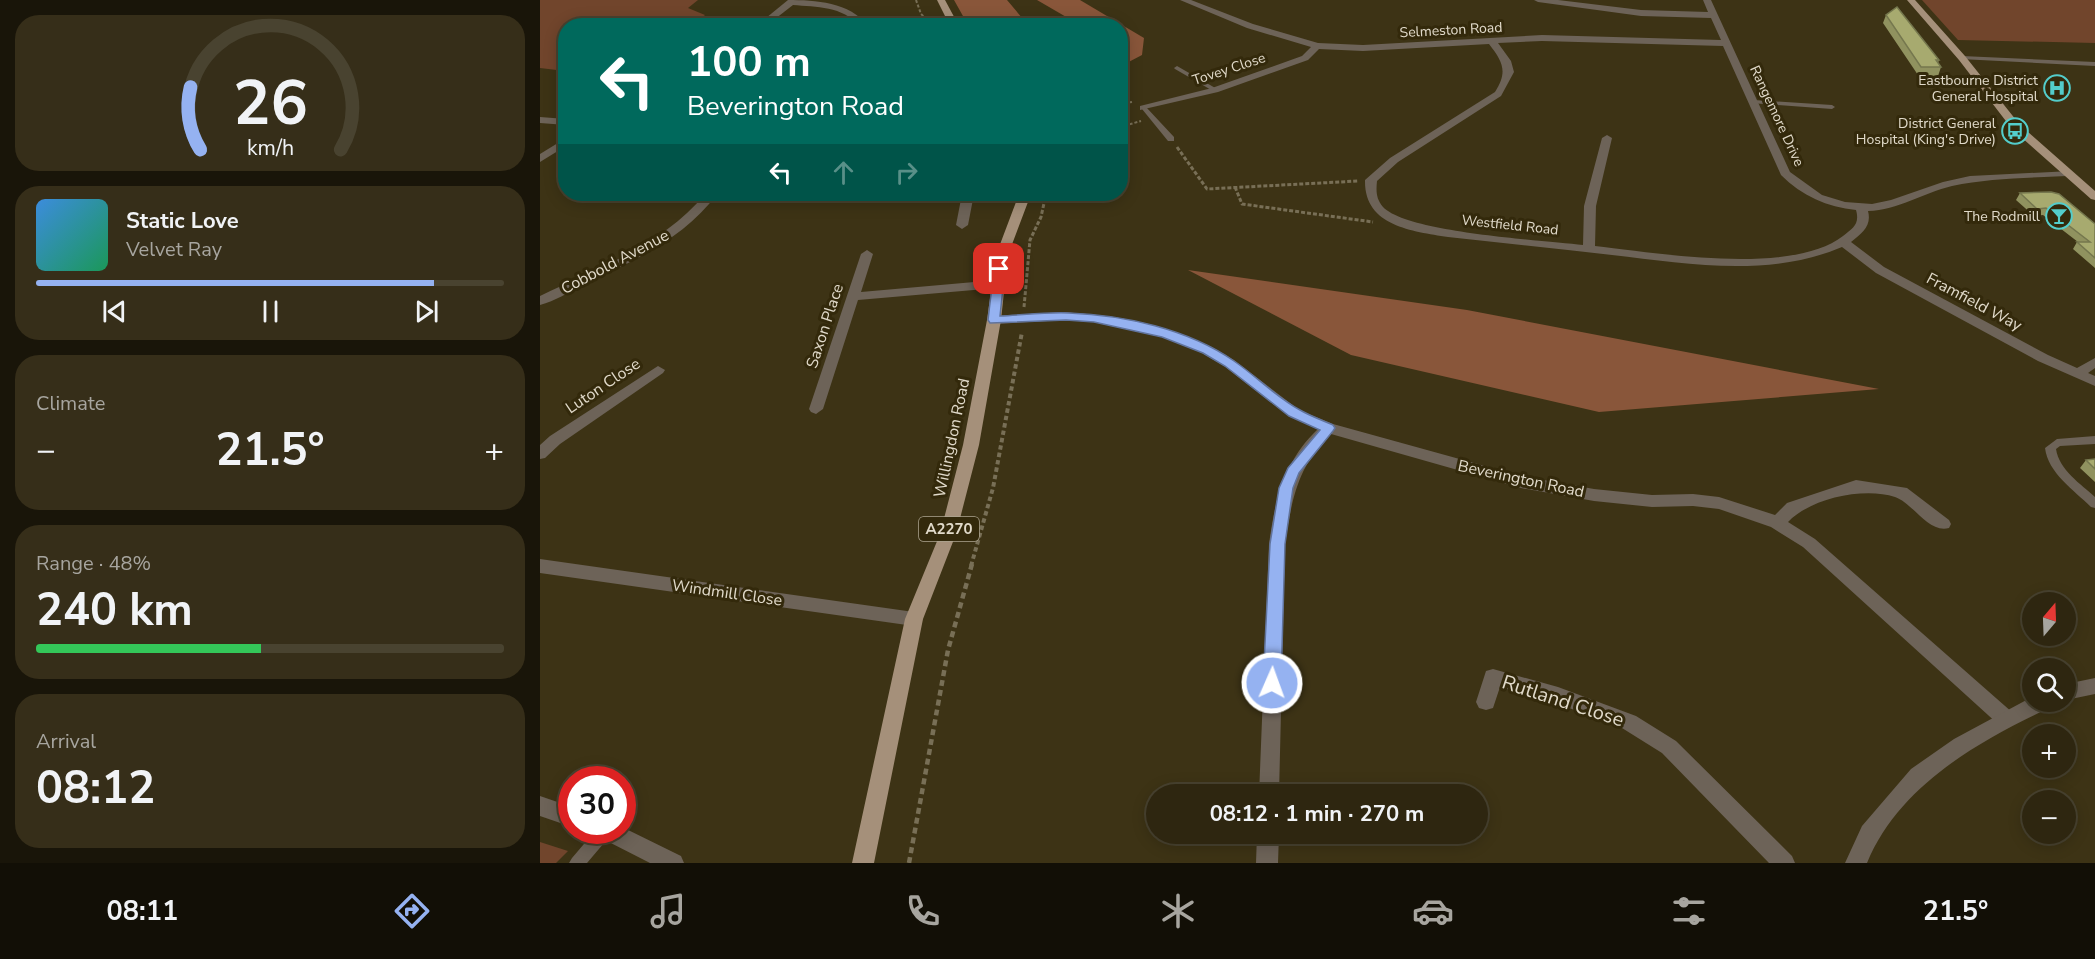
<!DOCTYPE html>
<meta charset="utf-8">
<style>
body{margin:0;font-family:"Nunito Sans",sans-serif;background:#362e19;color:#f1f3f6;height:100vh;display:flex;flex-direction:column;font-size:22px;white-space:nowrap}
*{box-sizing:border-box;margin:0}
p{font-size:20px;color:#a7a59f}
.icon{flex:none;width:33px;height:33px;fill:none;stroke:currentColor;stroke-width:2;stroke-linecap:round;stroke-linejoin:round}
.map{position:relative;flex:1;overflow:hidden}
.drawer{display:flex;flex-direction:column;gap:15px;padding:15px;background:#191509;width:540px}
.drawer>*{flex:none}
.guide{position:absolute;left:18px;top:18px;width:570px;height:183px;border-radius:24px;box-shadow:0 3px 15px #0003,0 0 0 2px #494330;background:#00695c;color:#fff;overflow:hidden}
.needle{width:39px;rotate:19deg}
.fabs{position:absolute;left:1482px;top:592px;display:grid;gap:12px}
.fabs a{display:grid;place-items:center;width:54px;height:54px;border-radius:50%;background:#2e2610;box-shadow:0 3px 15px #0003,0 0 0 2px #494330;font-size:30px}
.speed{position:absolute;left:18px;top:766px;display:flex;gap:12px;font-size:30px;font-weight:700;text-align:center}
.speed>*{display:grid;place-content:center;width:78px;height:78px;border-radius:50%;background:#2e2610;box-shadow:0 3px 15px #0003,0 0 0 2px #494330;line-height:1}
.speed .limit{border:9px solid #d22;background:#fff;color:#111}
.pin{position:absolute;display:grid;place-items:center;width:51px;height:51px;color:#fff;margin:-26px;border-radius:12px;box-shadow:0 3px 9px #0006}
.me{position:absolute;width:66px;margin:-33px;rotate:2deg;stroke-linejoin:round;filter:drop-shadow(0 0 4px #0008)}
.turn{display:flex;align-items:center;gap:21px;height:126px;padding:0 30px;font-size:27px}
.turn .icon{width:78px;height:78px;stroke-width:2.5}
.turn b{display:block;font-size:42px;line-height:51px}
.lanes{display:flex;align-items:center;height:57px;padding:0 30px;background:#0003;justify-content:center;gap:30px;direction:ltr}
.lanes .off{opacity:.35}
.big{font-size:45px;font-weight:700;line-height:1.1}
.drawer .tile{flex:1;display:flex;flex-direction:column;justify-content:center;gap:9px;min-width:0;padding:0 21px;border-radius:24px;background:#362e19}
.drawer .dial{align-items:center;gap:0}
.dial svg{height:156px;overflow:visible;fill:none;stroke:#494330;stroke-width:7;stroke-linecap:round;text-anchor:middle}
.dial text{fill:#f1f3f6;stroke:none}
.song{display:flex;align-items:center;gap:18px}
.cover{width:72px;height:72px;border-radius:9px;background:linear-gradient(135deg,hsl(210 70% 55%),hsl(150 70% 35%))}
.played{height:6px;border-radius:3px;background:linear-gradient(90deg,#95b2f1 85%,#494330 85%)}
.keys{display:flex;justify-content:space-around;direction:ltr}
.heat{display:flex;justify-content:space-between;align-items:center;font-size:33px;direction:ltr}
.charge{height:9px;border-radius:4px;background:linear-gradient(90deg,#34c759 48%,#494330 0)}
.trip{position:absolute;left:606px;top:784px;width:342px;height:60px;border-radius:30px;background:#2e2610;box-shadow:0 3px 15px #0003,0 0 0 2px #494330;font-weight:700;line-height:60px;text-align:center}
.tab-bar{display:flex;height:96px;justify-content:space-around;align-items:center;background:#120f06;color:#a7a59f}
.tab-bar .icon{width:42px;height:42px}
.tab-bar .selected{color:#95b2f1}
.tab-bar b{font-size:27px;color:#f1f3f6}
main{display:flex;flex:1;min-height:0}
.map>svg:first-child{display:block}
.green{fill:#71452c}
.forest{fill:#89563a}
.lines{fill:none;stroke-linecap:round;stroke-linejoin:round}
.path-far3{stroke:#786f56;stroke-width:2;stroke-dasharray:3 2;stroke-linecap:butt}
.path-far2{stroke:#786f56;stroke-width:3;stroke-dasharray:4 2;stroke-linecap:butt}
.path-far1{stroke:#786f56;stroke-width:4;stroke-dasharray:4.5 3;stroke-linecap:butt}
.path{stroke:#786f56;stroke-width:4.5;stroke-dasharray:6 4;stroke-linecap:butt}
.service{fill:#6d6358;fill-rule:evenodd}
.minor{fill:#6d6358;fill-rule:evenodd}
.tertiary{fill:#6d6358;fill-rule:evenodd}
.primary{fill:#a5907a;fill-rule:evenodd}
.wall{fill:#90925f}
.building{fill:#a7aa6f;stroke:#75774e;stroke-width:1.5}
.route{fill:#95b2f1;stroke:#61749d;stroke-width:1.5}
.labels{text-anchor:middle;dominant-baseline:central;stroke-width:6;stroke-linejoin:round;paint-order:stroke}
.far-street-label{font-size:14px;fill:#e1daca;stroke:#33290b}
.far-poi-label{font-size:14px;fill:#e1daca;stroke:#33290b;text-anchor:end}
.shield{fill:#33290b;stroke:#ada591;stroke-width:1.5}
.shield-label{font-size:15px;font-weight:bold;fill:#e1daca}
.street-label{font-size:16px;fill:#e1daca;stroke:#33290b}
.near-street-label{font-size:20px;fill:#e1daca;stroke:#33290b}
</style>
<main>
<section class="drawer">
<div class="tile dial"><svg viewBox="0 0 100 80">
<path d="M14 69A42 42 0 1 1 86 69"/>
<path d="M14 69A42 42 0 0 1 9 37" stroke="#95b2f1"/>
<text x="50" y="56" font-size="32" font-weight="700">26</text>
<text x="50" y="72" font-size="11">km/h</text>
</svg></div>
<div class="tile">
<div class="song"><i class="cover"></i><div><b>Static Love</b><p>Velvet Ray</p></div></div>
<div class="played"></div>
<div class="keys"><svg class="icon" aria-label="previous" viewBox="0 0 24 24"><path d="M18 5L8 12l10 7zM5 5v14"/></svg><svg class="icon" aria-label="pause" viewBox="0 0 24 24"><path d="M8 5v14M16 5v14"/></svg><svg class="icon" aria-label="next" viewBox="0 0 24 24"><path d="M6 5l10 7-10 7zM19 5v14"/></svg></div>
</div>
<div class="tile"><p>Climate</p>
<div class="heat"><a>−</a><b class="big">21.5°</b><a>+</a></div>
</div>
<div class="tile"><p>Range · 48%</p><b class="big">240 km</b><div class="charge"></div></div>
<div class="tile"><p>Arrival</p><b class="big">08:12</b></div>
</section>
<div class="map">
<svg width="1555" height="863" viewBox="0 0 1555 863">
<rect width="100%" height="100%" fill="#3d3315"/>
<path class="green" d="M0 0H158L148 8 165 15 154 25 26 26 25 71 0 68Z
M1382 0H1555V43L1418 40Z
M0 842 28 851 16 863H0Z"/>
<path class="forest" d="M414 0H467L488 25H428Z
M497 0H540L604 38 602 55 581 66 580 26 540 25Z
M648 270 927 310 1339 389 1059 412 811 355Z"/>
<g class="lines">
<path class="path-far3" d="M376 0 381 14 394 26
M580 104 592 102
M580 127 601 121"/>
<path class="path-far2" d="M637 147 667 189 818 181
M695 187 702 204 833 222
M484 307 490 240 501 217 506 194"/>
<path class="path-far1" d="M431 566 453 488 482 332"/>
<path class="path" d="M369 863 408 650 432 564"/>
<path class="service" d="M1422 56 1555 62V66L1420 59V57Z
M637 66 677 89 678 90 673 91 635 69 634 68Z
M1213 100 1292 105 1295 107 1292 109 1211 103 1210 102Z
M602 107H606L634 137V141H628L602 109Z
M1555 436V444L1520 446 1516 449C1519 470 1541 484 1555 497V508L1551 507C1534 490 1508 473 1505 448L1517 439Z
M55 831H72L70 836 47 863H29L32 858Z"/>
<path class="minor" d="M248 0C275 0 310 2 328 26H319C303 6 276 7 253 5L226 26H216Z
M640 0H651L713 24 778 43 823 45 1002 35 1181 40 1171 18 1101 16 998 2 994 0H1018L1101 10 1168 12 1163 0H1171L1250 172 1282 195 1305 202 1332 204 1351 200 1403 182 1430 176 1531 171 1533 173 1527 176C1489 178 1449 178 1412 186 1383 193 1358 210 1328 211 1332 226 1322 233 1311 242L1344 267 1508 355 1537 368 1555 358V368L1548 373 1555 376V386L1498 361 1336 273 1302 247C1229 278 1148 264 1072 255 1017 249 963 243 908 237 872 231 824 226 825 180L850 158 955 92C968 72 963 62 949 44L823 51 779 49 768 60 678 92 600 110V106L672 88 762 56 771 47 707 28ZM1002 41 1183 46 1241 175C1262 196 1287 207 1316 210 1320 224 1313 228 1303 236 1251 276 1118 253 1055 246L1056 206 1072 138 1067 135 1062 138 1044 206 1043 245C1002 240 868 233 843 207 836 199 836 191 837 181L858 162 961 96 974 72 971 61 958 43Z
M0 117 26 119V125L0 123Z
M26 138V146L0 162V154Z
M165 194H177C144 239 91 262 43 285 29 292 15 301 0 305V296C58 268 123 245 165 194Z
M422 194H434L428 225 422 229 416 225Z
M327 250 333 254 321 292 457 280 463 284 457 288 318 300 283 409 276 414 271 412 269 409 321 254Z
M526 312 590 320 632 331 672 347 694 360 759 410 793 424 981 476 1054 489 1112 495 1153 494 1179 497 1235 515 1247 503 1316 480 1367 488 1409 520 1411 524 1409 528C1389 534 1373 503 1355 497 1324 487 1271 498 1248 522L1275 539 1473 713 1476 719 1473 725 1466 727 1459 725 1263 547 1231 527 1179 509 1153 506 1112 507 1054 501 981 488 791 434C757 467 752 499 745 544L739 795H719L729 544C735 500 744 461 778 429L749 416 684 366 662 353 622 337 554 322 526 320 454 324 447 320 454 316Z
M118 366 125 370 123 373 20 444 5 458 0 459V445L10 436Z
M0 559 374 612 380 614 383 619 380 624 374 626 0 573Z
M953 669 1018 687 1096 716 1136 741 1252 856 1255 863H1229L1122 753 1082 728 1016 703 960 687 953 708 946 710 939 708 936 702 946 671Z
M0 796 32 807V827L0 816Z
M82 827 141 856 144 863H110L61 838 57 831H82Z
M717 834H739L738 863H716Z"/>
<path class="tertiary" d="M1555 678V694L1526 700V684Z
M1492 697V702H1512L1509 708C1437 742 1359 786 1327 863H1305L1322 826 1371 769 1414 739Z"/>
<path class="primary" d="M397 0H405L419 26H410Z
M1367 0H1375L1425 56 1480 125 1555 191V200L1551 199 1472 129 1419 60Z
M479 194H491L468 255 461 320 439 445 416 534 383 619 334 863H312L365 619 400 534 423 445 447 320 456 255Z"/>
</g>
<path class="wall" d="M1346 15 1399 60 1398 63 1401 67 1398 76 1378 75 1343 23Z
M1480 193 1555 224V268L1533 249 1537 242H1538L1503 215 1494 216 1476 200Z
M1555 459V482L1540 468 1546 460Z"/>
<path class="building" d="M1357 7 1399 60H1396L1401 67H1381L1346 15Z
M1511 192 1519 194 1555 224V258L1537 242H1550L1506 208 1497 209 1480 193Z
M1555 459V469L1546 460Z"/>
<path class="route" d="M459 266 465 269 460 316C483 315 506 312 529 313 584 315 648 329 694 361 716 376 736 397 760 410 770 416 782 420 793 425L795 428 793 431 759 473 753 488 745 544 741 683 738 688 732 690 726 688 723 683 730 544 739 488 748 468 780 430 749 416 685 366 663 353 622 337 554 322 526 320 450 323 448 320 454 269Z"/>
<defs>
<g id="hospital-ring" transform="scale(1.35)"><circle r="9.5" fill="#33290b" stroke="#53cdcb" stroke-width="1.5"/><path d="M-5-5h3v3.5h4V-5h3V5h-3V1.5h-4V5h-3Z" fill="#53cdcb"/></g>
<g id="bus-ring" transform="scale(1.35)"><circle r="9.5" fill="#33290b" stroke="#53cdcb" stroke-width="1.5"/><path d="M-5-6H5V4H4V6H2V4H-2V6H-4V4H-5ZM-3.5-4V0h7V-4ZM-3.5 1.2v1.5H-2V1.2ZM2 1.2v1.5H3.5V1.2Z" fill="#53cdcb"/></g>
<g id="bar-ring" transform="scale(1.35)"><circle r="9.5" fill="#33290b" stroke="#53cdcb" stroke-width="1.5"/><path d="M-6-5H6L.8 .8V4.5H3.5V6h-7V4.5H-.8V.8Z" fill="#53cdcb"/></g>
</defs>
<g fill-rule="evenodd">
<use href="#hospital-ring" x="1517" y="88"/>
<use href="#bus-ring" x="1475" y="131"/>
<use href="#bar-ring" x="1519" y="216"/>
</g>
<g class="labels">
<g class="far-street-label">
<text transform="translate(911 30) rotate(-3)">Selmeston Road</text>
<text transform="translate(689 69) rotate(-18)">Tovey Close</text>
<text transform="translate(1237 116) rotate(65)">Rangemore Drive</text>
<text transform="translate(970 225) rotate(6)">Westfield Road</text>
</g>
<g class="far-poi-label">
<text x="1498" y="80">Eastbourne District<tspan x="1498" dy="16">General Hospital</tspan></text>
<text x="1456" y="123">District General<tspan x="1456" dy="16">Hospital (King's Drive)</tspan></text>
<text x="1500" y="216">The Rodmill</text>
</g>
<rect class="shield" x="379" y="517" width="60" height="24" rx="4.5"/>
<g class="shield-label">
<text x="409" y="529">A2270</text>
</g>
<g class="street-label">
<text transform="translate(75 262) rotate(-28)">Cobbold Avenue</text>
<text transform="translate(1434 302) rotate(28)">Framfield Way</text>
<text transform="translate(285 326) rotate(-72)">Saxon Place</text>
<text transform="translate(63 386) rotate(-34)">Luton Close</text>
<text transform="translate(412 438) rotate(-78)">Willingdon Road</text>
<text transform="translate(981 479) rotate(12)">Beverington Road</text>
<text transform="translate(187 593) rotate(8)">Windmill Close</text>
</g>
<g class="near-street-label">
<text transform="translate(1023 701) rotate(18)">Rutland Close</text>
</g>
</g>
</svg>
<div class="fabs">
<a><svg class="needle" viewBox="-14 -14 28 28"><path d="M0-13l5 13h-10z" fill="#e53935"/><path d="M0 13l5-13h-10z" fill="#a7a59f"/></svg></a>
<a><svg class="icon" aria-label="search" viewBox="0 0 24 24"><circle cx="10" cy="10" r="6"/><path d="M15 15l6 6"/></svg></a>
<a>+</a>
<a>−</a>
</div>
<div class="speed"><div class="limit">30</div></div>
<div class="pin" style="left:459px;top:269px;background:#d93025"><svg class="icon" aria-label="arrive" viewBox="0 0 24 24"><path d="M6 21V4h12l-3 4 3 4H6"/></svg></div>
<svg class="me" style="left:732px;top:683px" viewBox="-20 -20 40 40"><circle r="17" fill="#95b2f1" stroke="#fff" stroke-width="3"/><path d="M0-11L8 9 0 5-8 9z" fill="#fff"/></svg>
<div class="trip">08:12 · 1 min · 270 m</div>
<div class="guide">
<div class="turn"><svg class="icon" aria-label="left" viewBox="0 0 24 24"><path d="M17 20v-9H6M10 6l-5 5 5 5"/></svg><div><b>100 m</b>Beverington Road</div></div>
<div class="lanes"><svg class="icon" aria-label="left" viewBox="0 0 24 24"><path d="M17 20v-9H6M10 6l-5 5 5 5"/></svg><svg class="icon off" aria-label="ahead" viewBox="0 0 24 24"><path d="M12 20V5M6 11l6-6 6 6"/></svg><svg class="icon off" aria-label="right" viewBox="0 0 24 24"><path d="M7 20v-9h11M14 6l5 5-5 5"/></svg></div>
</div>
</div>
</main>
<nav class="tab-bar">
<b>08:11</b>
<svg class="icon selected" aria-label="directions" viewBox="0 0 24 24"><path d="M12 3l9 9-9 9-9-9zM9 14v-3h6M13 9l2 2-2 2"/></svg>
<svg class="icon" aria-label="music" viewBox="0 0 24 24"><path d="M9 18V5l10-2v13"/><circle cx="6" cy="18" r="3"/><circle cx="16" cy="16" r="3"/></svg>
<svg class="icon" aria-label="phone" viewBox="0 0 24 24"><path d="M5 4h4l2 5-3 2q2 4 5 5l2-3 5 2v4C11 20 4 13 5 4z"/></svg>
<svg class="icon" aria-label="climate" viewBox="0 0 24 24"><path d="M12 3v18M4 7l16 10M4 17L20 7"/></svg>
<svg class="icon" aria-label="car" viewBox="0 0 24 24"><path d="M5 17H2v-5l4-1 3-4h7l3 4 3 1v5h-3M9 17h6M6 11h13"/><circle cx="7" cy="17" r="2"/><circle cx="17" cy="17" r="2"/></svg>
<svg class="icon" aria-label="filters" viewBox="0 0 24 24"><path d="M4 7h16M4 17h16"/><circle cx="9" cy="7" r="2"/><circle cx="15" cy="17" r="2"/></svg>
<b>21.5°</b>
</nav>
